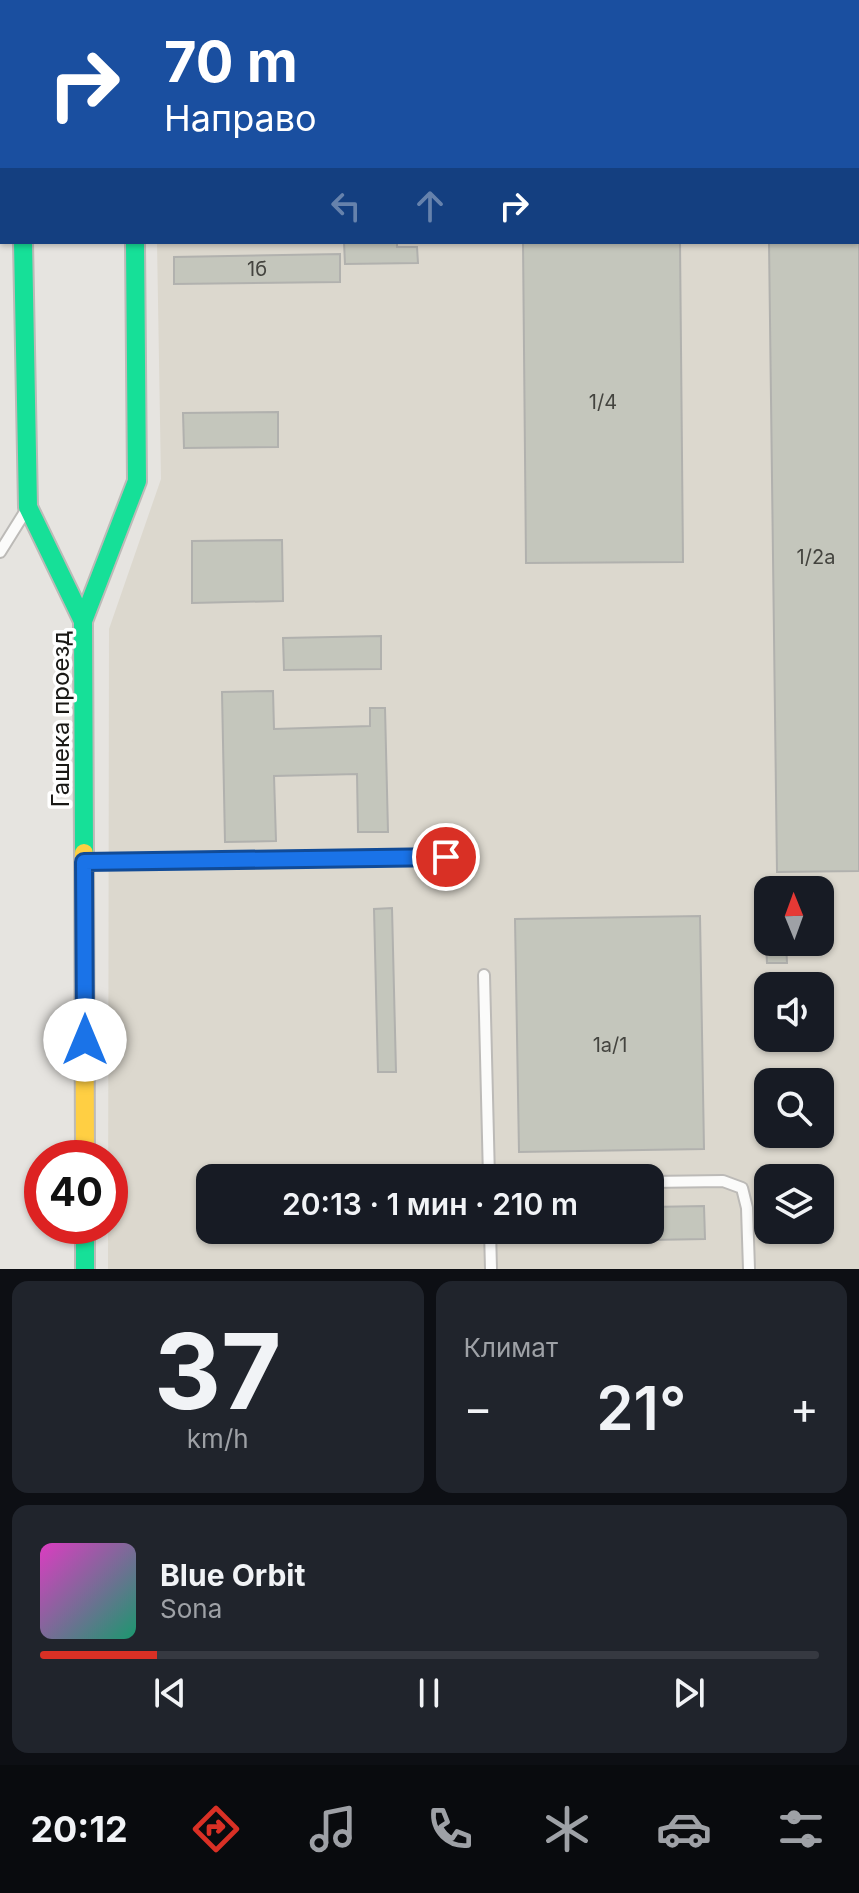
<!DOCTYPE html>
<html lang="ru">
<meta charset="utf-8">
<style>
body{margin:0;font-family:Inter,sans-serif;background:#20242c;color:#f1f3f6;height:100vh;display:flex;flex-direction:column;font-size:30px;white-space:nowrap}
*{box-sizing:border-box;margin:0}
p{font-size:26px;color:#9ea1a6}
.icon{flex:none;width:44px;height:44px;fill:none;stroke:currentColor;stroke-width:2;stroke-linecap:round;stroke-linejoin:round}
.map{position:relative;height:1269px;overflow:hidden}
.panel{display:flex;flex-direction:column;gap:12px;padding:12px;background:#0d0f14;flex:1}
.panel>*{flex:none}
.hud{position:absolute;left:0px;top:0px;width:860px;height:244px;box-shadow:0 2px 6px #0004;background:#1a4fa0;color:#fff;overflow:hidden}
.needle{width:52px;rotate:359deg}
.buttons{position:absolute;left:754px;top:876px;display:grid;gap:16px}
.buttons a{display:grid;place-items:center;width:80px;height:80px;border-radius:16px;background:#171b24;box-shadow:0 2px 6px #0004;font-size:40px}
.speed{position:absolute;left:24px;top:1140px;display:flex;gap:16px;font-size:40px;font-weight:700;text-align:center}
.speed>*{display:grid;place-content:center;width:104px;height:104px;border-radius:50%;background:#171b24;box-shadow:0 2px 6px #0004;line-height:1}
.speed .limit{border:12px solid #d22;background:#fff;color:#111}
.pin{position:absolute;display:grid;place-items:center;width:68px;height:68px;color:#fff;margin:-34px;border:4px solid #fff;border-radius:50%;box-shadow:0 2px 8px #0007}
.me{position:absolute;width:88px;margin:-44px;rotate:0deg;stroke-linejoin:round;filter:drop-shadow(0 0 6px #0008)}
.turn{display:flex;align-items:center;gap:28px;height:168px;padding:0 32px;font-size:36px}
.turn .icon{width:104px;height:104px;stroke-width:2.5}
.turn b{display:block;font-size:56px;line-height:68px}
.lanes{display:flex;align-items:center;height:76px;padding:0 32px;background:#0003;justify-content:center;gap:40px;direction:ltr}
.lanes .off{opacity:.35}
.big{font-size:60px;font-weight:600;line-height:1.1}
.panel .widget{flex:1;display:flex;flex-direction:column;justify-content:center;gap:12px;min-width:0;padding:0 28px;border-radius:16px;background:#20242c}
.panel .dial{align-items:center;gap:0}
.dial b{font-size:104px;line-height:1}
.song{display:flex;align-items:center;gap:24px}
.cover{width:96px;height:96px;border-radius:12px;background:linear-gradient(135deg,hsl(310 70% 55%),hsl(160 70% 35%))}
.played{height:8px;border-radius:4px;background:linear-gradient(90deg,#d93025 15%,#363941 15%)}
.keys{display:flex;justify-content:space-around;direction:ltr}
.heat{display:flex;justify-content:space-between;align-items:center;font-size:44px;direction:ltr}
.panel .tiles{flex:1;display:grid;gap:12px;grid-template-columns:1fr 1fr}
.widget:last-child{grid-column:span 2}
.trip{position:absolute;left:196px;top:1164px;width:468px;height:80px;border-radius:16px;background:#171b24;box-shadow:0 2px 6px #0004;font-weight:600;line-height:80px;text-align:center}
.menu{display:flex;height:128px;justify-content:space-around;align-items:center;background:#090b0e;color:#9ea1a6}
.menu .icon{width:56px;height:56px}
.menu .selected{color:#d93025}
.menu b{font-size:36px;color:#f1f3f6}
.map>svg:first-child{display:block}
.built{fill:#dcd8ce;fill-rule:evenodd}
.building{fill:#c4c6bc;stroke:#b1b1ae;stroke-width:2}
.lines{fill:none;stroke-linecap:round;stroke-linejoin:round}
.lane-casing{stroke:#bcbab7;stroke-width:14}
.fast-casing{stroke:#bcbab7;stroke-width:22}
.slow-casing{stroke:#bcbab7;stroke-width:22}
.lane{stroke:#fbfbfa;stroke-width:10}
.fast{stroke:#16e098;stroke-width:18}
.slow{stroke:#ffcf43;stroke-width:18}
.route-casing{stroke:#114b97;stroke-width:20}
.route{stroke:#1a73e8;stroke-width:14}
.labels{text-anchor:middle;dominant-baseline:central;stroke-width:7;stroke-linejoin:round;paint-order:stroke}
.number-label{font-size:20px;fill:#44443f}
.street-label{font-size:24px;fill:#191815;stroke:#fff}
</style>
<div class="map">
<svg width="859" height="1269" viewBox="0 0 859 1269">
<rect width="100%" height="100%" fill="#e6e4e0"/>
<path class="built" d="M153 0H859V1269H108L109 629 161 479 157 242H858V2ZM768 890H820V942H768ZM768 986H820V1038H768ZM768 1082H820V1134H768ZM210 1178H650V1230H210ZM768 1178H820V1230H768Z"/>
<path class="building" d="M344 242H397V247H417L418 263 345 264Z
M523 242H680L683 562 526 563Z
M769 242H859V871L777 872Z
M340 254V282L174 284V257Z
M278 412V447L184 448 183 413Z
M282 540 283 601 192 603V541Z
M381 636V669L284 670 283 638Z
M273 691 274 729 370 726V708H385L388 832H358L357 774 274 776 276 841 225 842 222 692Z
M392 908 396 1072H378L374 909Z
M700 916 704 1149 519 1152 515 919Z
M766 942H786L787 963H767Z
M704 1206 705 1239 650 1240V1207Z"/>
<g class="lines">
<g class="lane-casing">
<path id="lane" d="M325 0V2
M0 552 25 512
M86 862 446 857
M484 975 489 1178
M650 1182 723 1181 742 1188 747 1208 749 1269
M490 1230 491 1269"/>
</g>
<g class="fast-casing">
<path id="fast" d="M17 0V2
M131 0V2
M23 242 28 507 83 621
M84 853 83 621 137 481 135 242
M85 1226V1269"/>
</g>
<g class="slow-casing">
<path id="slow" d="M84 853 85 1158"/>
</g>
<use href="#lane" class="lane"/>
<use href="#fast" class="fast"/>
<use href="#slow" class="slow"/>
</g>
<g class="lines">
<g class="route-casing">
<path id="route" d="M85 1040 84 862 446 857"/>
</g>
<use href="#route" class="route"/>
</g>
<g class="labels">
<g class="number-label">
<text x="257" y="269">1б</text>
<text x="603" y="402">1/4</text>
<text x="816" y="557">1/2а</text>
<text x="610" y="1045">1а/1</text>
</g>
<g class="street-label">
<text transform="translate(60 719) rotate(-90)">Гашека проезд</text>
</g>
</g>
</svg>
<div class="buttons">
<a><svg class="needle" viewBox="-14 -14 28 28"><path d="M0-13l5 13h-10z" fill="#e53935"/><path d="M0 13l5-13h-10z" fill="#9ea1a6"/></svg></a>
<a><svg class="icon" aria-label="sound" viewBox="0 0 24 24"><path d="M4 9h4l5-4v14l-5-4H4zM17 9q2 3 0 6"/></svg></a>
<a><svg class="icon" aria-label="search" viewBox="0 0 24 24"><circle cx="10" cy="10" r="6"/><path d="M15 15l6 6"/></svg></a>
<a><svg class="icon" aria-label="layers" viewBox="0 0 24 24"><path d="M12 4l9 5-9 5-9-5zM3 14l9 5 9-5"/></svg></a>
</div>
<div class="speed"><div class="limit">40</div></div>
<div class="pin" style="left:446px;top:857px;background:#d93025"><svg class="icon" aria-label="arrive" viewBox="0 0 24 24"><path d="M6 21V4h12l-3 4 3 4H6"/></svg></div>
<svg class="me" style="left:85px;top:1040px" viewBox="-20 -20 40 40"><circle r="19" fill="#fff"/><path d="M0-13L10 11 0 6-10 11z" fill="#1a73e8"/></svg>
<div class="trip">20:13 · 1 мин · 210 m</div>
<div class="hud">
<div class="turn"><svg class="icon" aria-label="right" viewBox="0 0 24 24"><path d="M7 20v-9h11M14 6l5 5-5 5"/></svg><div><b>70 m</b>Направо</div></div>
<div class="lanes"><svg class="icon off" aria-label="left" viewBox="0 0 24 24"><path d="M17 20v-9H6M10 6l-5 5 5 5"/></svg><svg class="icon off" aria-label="ahead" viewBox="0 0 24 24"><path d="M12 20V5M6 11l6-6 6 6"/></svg><svg class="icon" aria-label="right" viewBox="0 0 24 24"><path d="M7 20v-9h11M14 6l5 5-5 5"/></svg></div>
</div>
</div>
<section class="panel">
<div class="tiles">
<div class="widget dial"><b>37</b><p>km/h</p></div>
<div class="widget"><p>Климат</p>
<div class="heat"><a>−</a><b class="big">21°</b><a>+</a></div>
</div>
<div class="widget">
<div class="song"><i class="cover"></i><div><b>Blue Orbit</b><p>Sona</p></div></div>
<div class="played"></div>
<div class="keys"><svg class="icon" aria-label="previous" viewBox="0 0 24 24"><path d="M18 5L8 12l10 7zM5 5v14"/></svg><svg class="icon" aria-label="pause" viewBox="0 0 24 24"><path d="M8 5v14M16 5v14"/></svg><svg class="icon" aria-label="next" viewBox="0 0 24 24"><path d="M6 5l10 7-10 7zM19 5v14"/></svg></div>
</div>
</div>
</section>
<nav class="menu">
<b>20:12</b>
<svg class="icon selected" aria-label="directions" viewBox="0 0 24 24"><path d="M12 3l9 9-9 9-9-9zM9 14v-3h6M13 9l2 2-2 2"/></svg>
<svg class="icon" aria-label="music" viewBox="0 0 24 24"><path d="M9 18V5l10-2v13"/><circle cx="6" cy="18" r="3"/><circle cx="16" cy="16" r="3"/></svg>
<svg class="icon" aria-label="phone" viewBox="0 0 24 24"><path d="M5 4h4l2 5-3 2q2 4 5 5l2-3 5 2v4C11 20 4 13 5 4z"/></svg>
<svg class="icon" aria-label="climate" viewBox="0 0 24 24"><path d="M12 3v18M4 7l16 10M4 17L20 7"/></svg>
<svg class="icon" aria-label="car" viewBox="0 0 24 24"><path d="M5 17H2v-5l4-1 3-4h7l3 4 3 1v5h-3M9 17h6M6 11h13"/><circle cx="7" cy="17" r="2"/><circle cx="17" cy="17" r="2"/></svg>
<svg class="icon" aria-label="filters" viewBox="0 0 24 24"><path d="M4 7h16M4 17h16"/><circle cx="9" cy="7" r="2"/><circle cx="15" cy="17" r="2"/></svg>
</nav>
